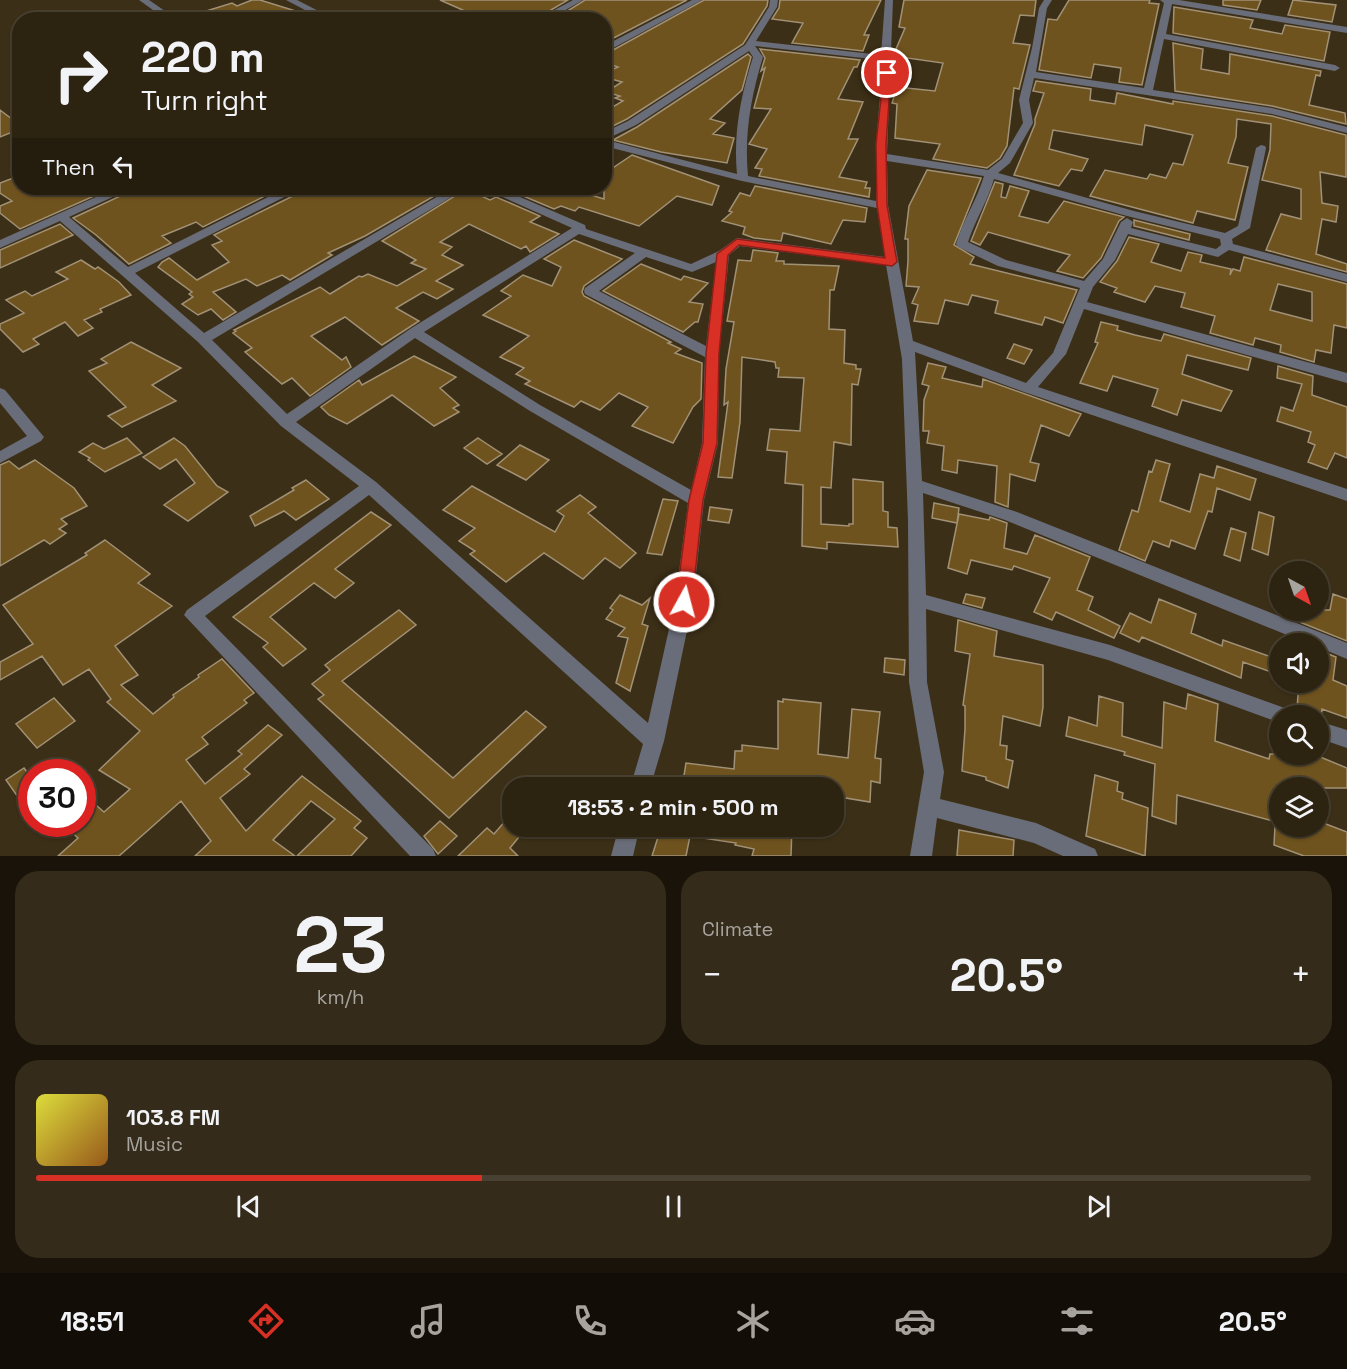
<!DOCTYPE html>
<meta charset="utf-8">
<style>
body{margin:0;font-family:"Space Grotesk",sans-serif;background:#352b1a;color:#f1f3f6;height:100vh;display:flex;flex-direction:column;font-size:22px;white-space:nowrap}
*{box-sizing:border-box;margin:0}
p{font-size:20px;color:#a7a49f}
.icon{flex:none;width:33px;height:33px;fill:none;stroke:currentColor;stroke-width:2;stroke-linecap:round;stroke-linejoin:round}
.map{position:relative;height:856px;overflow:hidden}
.sheet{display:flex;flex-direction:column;gap:15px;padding:15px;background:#191309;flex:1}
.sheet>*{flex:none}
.banner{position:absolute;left:12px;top:12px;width:600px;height:183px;border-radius:24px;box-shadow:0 2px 4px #0004,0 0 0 2px #484031;background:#2d2311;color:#f1f3f6;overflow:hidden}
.needle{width:39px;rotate:140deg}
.buttons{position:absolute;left:1269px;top:561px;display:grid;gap:12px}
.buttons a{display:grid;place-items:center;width:60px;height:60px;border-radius:50%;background:#2d2311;box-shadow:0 2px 4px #0004,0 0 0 2px #484031;font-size:30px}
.speed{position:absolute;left:18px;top:759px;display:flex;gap:12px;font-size:30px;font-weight:700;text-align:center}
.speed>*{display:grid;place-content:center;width:78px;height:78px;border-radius:50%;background:#2d2311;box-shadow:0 2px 4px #0004,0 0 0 2px #484031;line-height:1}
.speed .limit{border:9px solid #d22;background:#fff;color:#111}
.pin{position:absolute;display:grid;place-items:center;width:51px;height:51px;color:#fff;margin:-26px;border:3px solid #fff;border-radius:50%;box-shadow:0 2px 6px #0007}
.me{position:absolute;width:66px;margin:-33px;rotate:7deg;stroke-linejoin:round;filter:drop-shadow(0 0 4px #0008)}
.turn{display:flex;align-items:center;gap:21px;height:126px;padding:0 30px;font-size:27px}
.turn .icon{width:78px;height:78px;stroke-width:2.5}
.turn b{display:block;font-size:42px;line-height:51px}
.then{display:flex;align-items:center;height:57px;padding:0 30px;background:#0003;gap:12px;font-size:22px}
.big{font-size:45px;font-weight:600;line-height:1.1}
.sheet .card{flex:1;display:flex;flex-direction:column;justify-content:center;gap:9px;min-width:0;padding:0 21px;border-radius:24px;background:#352b1a}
.sheet .dial{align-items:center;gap:0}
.dial b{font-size:78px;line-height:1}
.song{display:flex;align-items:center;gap:18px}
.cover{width:72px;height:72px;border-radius:9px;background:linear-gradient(135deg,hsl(60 70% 55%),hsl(30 70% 35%))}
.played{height:6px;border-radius:3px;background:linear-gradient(90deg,#d93025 35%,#484031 35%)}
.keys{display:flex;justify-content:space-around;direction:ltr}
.heat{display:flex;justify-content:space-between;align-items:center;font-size:33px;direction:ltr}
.sheet .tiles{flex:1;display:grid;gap:15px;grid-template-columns:1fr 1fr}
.card:last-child{grid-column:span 2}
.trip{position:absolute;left:502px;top:777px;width:342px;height:60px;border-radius:24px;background:#2d2311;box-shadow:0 2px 4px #0004,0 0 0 2px #484031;font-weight:600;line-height:60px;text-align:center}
.dock{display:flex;height:96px;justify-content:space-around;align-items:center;background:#120e07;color:#a7a49f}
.dock .icon{width:42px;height:42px}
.dock .selected{color:#d93025}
.dock b{font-size:27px;color:#f1f3f6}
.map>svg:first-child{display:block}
.building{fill:#6f531e;stroke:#a19176;stroke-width:1.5;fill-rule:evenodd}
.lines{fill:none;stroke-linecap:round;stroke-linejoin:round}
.street{fill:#696d79;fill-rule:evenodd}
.route{fill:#d93025;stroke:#8d1f18;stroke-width:1.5}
</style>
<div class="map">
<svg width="1347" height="856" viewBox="0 0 1347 856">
<rect width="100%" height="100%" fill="#3c2f17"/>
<path class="building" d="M252 0H260L312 16V20H191L190 16 232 3 237 6Z
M440 0H568L534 20H480L460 13 465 11Z
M585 0H687L604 43V20H553Z
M704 0H768L767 6 743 44 627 119 609 128 604 127V112L623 101 615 98 620 96 606 92 622 82 604 77V73L618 67 604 62V55Z
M780 0H881L864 35H869L863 51 792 43 803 23 772 19 779 8Z
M904 0H1036L1034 16 1020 15 1013 43 1030 45 1019 89 1014 88 1007 146 1000 158 987 168 933 159 940 144 895 138 897 104 892 103 897 87 935 91 943 63 893 56 905 28 899 27Z
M1069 0H1150L1149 3 1159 4 1142 85 1119 82 1121 68 1094 64 1091 78 1039 70 1048 19 1057 20Z
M1223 0H1261L1257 10 1223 5Z
M1293 0 1336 5 1332 22 1288 15Z
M1174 7 1253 20 1250 28 1282 34 1285 25 1330 32 1324 61 1173 33Z
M1173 43 1203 49 1201 69 1229 74 1230 54 1321 71 1320 76 1316 75 1309 105 1345 113 1346 124 1272 106 1175 91Z
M760 49 860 60 857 67H854L838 99 863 102 848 139H858L839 177 867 182 865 188H870L869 197 759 176 762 169 755 168 767 149 749 144 771 109 754 108 765 68 761 71 765 58Z
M748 54 751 57 742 90 710 119 725 123 713 134 734 138 727 163 661 152 613 140 637 127Z
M1036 81 1091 89 1090 100 1115 104 1117 93 1173 104V101L1272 116 1346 135V177L1320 172 1322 203 1338 206 1336 222 1322 219 1316 254 1347 264V272L1266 250 1281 214 1301 219V189L1262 180 1270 150 1271 124 1237 119 1236 137 1228 163 1248 167 1235 220 1197 211 1193 223 1090 196 1105 170 1147 179 1150 174 1166 178 1173 163 1183 165 1193 135 1145 125 1142 145 1053 130 1049 149 1088 159 1082 171 1071 169 1059 186 1014 175 1035 124V119L1044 93 1033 91Z
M0 110 20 125V129L0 137Z
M632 155 719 186 712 205 677 196 639 226 579 207 575 211 561 206 554 209 509 190 513 188H568L604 199V174Z
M927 170 981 178 954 245 974 257 970 264 1077 290 1063 323 1045 317 1042 325 995 313 998 301 972 295 968 305 945 300 938 324 914 321 918 305 912 303 919 287 906 286 908 261V239H905L909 206Z
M13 178 20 183V188H112L20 229 0 213V206L12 201 0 193V183Z
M995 182 1003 184 1001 197 1006 198 1010 186 1029 191 1019 216 1048 223 1064 201 1124 217 1119 221 1101 258 1083 278 1057 271 1070 255 988 232 980 245 971 241Z
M755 186 867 208 865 222 843 220 831 244 783 233 781 241 754 238 743 234 745 227 722 221 732 212 729 211 740 193 750 196Z
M131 188H250L265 196 203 227 196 222 162 236 171 243 129 264 96 235 73 218 129 192Z
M309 188H448L365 236 328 253 332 255 290 280 282 275 257 286 246 279 213 292 236 312 223 320 211 309 198 315 182 304 193 297 189 294 192 292 158 267 162 262 169 258 197 280 229 262 212 245 222 241 214 235Z
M466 189 490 200 496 197 540 216 530 222 559 234 530 252 526 246 521 249 469 224 440 242 452 247 442 255 463 265 436 281 453 289 437 299 423 292 396 308 419 321 382 345 345 317 311 336 342 360 346 357 351 367 310 396 292 378 282 384 245 352 252 348 233 333 236 331 234 330 320 287 330 294 359 276 362 277 368 274 397 286 426 269 411 263 416 260 382 241Z
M1134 220 1190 234 1189 240 1134 226Z
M60 224 73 235 0 268V250Z
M1129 237 1159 244 1151 262 1181 271 1188 252 1202 255 1200 262 1231 269 1230 275 1233 269 1240 271 1244 257 1347 284V328L1334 325 1331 353 1316 350 1314 362 1280 352 1281 345 1255 338 1253 345 1210 333 1215 316 1181 307 1185 293 1155 286 1145 302 1114 292 1117 288 1100 282 1117 261ZM1278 284 1312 292V321L1270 310Z
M574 240 622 259 584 286 582 292 584 296 671 342 668 343 681 349 675 353 702 363 701 399 693 407 673 443 632 426 648 407 619 393 600 410 581 401 574 407 525 384 530 381 516 374 524 368 500 357 529 336 483 315 511 296 501 291 523 275 552 286 561 267 544 259Z
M753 250 778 253 776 261H784V264L839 266 834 290H830L829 329 845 330 844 363 856 365V369H861L858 385 852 384 851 445 834 442 831 488 821 487V524L849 526V524H853V479L883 482V511L888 512V527L897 528 898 547 827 542V549L802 546 803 485 785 483 787 452 767 450 770 429 800 431 804 378 778 377 779 368H776L775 362 742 357 740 422 732 478 718 477 728 402 724 405 726 369 734 322 727 321 738 260 751 261Z
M81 260 95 269 98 267 119 282 131 295 100 309 102 312 84 320 93 328 78 336 65 322 33 339 39 344 23 352 0 329V324L24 313 6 300 25 291 32 296 68 279 56 272Z
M641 264 681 280 684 276 708 283 689 302 703 304 698 322H695L683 332 603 291Z
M1101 322 1118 326 1117 330 1135 335 1161 341 1164 334 1251 358 1248 370 1187 355 1182 374 1232 391 1221 411 1182 400 1177 415 1152 406 1158 389 1113 376 1107 391 1080 383 1098 343 1095 342Z
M131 342 181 368 152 385 176 401 122 427 108 416 126 407 89 371 107 363 101 359Z
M1014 344 1032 350 1024 364 1007 358Z
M414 356 456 377 440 388 459 405 453 408 459 412 434 426 392 395 347 424 329 415 321 407 359 380 362 385Z
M928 363 946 367 942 378 982 387 983 379 1081 414 1069 436 1041 425 1030 462 1039 464 1035 481 1010 474 1008 507 995 502 997 466 958 460 957 473 942 470 944 446 927 443 929 431H923L924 400 929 386 922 384Z
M1278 366 1313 376 1312 395 1347 407V458L1335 453 1327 469 1308 462 1315 445 1308 442 1311 432 1277 421 1281 407 1293 411 1302 384 1277 378Z
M127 438 142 453 105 472 88 460 90 458 79 452 93 443 104 449Z
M174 438 185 446 217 486 228 492 188 521 164 505 195 483 176 459 160 469 143 457Z
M478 438 502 454 487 464 464 448Z
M520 445 549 460 526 480 497 465Z
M35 460 74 488 87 506 61 519 67 524 59 529 66 533 50 544 44 540 0 566V465L9 461 19 469Z
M1156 460 1170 464 1160 501 1190 512 1200 474 1214 478 1217 466 1256 479 1250 500 1217 488 1212 512 1208 511 1195 549 1171 540 1169 547 1153 541 1145 561 1119 550 1132 510 1138 512 1149 471 1152 472Z
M306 480 329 499 296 520 284 511 255 526 250 516 294 490 292 488Z
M472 486 555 532 564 516 557 511 580 495 596 507 588 513 636 553 620 568 605 558 583 579 544 553 506 582 470 554 475 551 459 541 475 528 443 510Z
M663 499 678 501 662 555 647 553Z
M934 503 959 508 957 523 932 518Z
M710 507 732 510 729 523 708 520Z
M371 512 391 525 335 569 354 583 335 598 314 583 270 617 306 649 283 666 263 647 268 643 233 617Z
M1259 512 1274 517 1268 555 1252 549Z
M959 514 989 520 990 517 1007 523 1004 548 1027 554 1035 535 1090 557 1077 590 1093 597 1088 610 1120 626 1114 638 1056 612 1052 620 1034 612 1050 578 1014 566 1012 570 971 560 967 574 948 568Z
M1231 528 1246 533 1240 561 1224 555Z
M105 540 150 574 138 583 172 606 115 646 138 675 121 685 153 714 174 697 173 695 199 677 198 675 222 659 254 693 244 700 247 703 202 737 208 744 186 760 205 784 242 754 238 751 268 725 282 735 244 769 250 774 220 798 246 831 302 776 361 821 354 828 367 838 351 856H297L335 819 311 801 273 840 295 856H195L211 841 181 801 119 856H58L78 838 63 824H82V793L104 812 130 789 99 770 140 731 107 702 111 699 89 669 63 685 42 656 0 680V662L33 644 3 605 87 555 85 553Z
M966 594 985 598 982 608 963 603Z
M1333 594 1347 599V641L1292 619 1293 610H1330Z
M620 595 642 605 650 598 642 624 648 626 630 691 616 683 628 638 618 636 625 628 606 619 613 610 610 608Z
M1159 599 1196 614 1191 633 1222 646 1223 640 1280 660V675L1243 662 1241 678 1142 637 1139 642 1120 633 1130 613 1151 623Z
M399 610 416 625 342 681 453 778 526 711 546 727 449 818 318 699 324 695 312 684 330 670 325 665Z
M958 620 997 631 994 656 1043 665V707L1040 726 1003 716 1000 745 1007 746 1006 759 1013 761 1008 788 986 780V777L962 771 965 729V706L963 705 970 654 955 651Z
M1318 650 1336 657 1333 680 1347 686V718L1322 709 1321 718 1297 709 1299 682H1318Z
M885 658 905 660 904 675 884 672Z
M1188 694 1218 704 1215 741 1269 759 1270 754H1313L1347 768V788H1280V823L1177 795 1176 824 1152 816 1155 764 1124 755 1125 752 1066 736 1069 717 1097 726 1099 696 1123 703 1122 736 1162 748 1164 702 1186 709Z
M54 698 75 721 37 748 16 724Z
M783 699 821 703 818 754 848 758 852 709 880 712 875 758 881 759 880 783 871 781 870 802 834 796V788H682L686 763 734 769 735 751H742V745L778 749V701L783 702Z
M24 768 32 779V817L6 780Z
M1095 775 1118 782 1117 791 1123 793 1122 799 1148 808 1145 856 1086 836Z
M513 812V826H528L510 848 518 856H458L487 828 494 834Z
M440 821 457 836 438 854 424 836Z
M1318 821 1347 832V856H1304L1274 845 1275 826H1318Z
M671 826H724L752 831V826H792L791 856H752L754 849 735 845 736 843 690 836 686 856H652L659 834 669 837Z
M959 830 1014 840 1013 856H957Z"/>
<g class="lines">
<path class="street" d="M139 0H149L178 20H167Z
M286 0H297L336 20H324Z
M573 0H583L548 20H536Z
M692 0H702L604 53V46Z
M770 0H778L777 7 756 41 881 55 885 0H893L887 154 988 170 1002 159 1023 123 1019 100 1032 48 1039 8 1044 0H1052L1047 8 1036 72 1144 88 1164 3 1160 0H1179L1347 27V33L1172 4 1166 34 1335 65 1340 68 1335 71 1164 39 1153 90 1272 108 1347 127V133L1272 114 1034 78 1029 100 1033 123 1010 163 998 173 1134 211 1225 233 1238 226 1256 148 1261 145 1265 146 1266 148 1250 228 1232 239 1233 244 1347 274V282L1229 250 1218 257 1128 234 1115 260 1093 287 1087 302 1347 373V383L1084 309 1066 354 1038 387 1347 489V501L1024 392 915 352 922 481 1017 512 1347 643V659L1318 647V644H1309L1005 520 923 493 926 595 1110 645 1290 710 1293 716H1280V723L1108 660 926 609 927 682 944 772 940 799 1036 823 1095 849 1098 856H1063L1034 843 937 818 932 856H910L924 772 909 682 908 521 902 359 886 265 740 246 729 255 719 355 718 443 704 500 693 602 664 741 650 788H630L643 744 369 495 205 616 433 849 436 856H410L184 615 187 610 359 486 281 426 198 342 60 221 0 248V240L116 188H129L128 190 69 217 128 267 286 188H299L298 190 135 273 204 333 452 188H464L463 190 212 340 287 414 410 329 572 228 487 190 486 188H499L585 225 586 229 691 264 719 251 737 238 885 257 877 208 742 181 604 146V129L609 130 628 121 745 45 769 7ZM755 46 881 60 882 73 876 144V201L748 176C744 135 751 96 763 57ZM749 51 753 57C741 95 733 133 737 174L610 141 613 136 636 125ZM887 161 984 176C977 200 963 220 956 244L958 247 998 266 1080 288 1053 353 1026 383 913 341 888 205ZM994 179 1127 216 1220 239 1221 245 1216 249 1131 228 1133 222 1127 218 1121 222 1103 259 1084 281 1006 260 968 242C975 220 988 201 994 179ZM579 234 635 253 585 288 584 291 585 294 705 357 702 443 691 490 540 405 424 332ZM646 257 692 272 716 262 706 346 599 291ZM415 338 530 411 688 503 675 602 648 723 376 482 296 422Z
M0 388 5 390 44 437 41 441 0 463V451L27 436 0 403Z
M1318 721 1347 730V748L1318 738Z
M619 826H640L633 856H611Z"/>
</g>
<path class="route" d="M884 71 891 73 886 144 887 205 897 262 892 266 739 245 728 255 719 354 717 443 703 500 692 602 690 606 684 608 679 606 676 602 689 500 703 443 706 354 717 254 737 239 885 258 877 205 876 144Z"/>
</svg>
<div class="buttons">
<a><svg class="needle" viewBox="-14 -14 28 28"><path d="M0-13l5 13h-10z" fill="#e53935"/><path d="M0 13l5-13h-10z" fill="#a7a49f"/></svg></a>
<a><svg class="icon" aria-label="sound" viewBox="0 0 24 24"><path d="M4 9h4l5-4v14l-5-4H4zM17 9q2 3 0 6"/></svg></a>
<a><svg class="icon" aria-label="search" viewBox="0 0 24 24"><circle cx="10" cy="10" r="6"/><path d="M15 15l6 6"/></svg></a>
<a><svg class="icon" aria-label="layers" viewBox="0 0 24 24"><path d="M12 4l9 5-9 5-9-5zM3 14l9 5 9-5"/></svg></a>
</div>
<div class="speed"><div class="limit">30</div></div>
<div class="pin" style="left:887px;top:73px;background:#d93025"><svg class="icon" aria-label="arrive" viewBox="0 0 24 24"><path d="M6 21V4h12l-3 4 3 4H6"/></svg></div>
<svg class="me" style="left:684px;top:602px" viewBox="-20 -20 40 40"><circle r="17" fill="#d93025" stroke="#fff" stroke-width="3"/><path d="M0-11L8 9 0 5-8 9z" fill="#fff"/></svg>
<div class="trip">18:53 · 2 min · 500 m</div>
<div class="banner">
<div class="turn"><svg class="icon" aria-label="right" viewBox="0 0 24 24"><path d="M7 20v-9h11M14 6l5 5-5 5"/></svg><div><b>220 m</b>Turn right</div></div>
<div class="then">Then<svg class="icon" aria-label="left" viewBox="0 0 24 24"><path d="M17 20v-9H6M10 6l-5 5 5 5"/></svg></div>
</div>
</div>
<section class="sheet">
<div class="tiles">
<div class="card dial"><b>23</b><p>km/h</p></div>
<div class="card"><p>Climate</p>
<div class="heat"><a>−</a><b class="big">20.5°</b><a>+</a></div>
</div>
<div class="card">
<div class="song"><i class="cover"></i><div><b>103.8 FM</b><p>Music</p></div></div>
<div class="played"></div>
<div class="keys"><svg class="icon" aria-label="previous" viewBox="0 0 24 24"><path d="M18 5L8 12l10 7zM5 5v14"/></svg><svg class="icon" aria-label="pause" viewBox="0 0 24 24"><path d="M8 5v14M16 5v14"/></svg><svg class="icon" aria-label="next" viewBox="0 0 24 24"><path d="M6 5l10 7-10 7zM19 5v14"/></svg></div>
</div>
</div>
</section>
<nav class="dock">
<b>18:51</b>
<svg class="icon selected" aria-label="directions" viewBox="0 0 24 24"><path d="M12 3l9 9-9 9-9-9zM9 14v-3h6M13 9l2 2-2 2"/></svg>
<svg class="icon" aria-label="music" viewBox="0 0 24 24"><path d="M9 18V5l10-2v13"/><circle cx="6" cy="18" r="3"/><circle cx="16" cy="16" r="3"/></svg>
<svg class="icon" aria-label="phone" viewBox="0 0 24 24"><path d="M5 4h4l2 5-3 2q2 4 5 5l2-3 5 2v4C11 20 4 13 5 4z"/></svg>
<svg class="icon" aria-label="climate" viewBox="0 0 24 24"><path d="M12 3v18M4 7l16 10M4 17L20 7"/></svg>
<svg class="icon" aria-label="car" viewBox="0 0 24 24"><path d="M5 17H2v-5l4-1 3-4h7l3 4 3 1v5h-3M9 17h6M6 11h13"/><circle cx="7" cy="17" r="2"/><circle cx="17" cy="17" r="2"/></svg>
<svg class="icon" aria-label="filters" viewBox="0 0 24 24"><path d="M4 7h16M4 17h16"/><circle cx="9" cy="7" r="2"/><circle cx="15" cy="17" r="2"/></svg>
<b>20.5°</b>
</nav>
